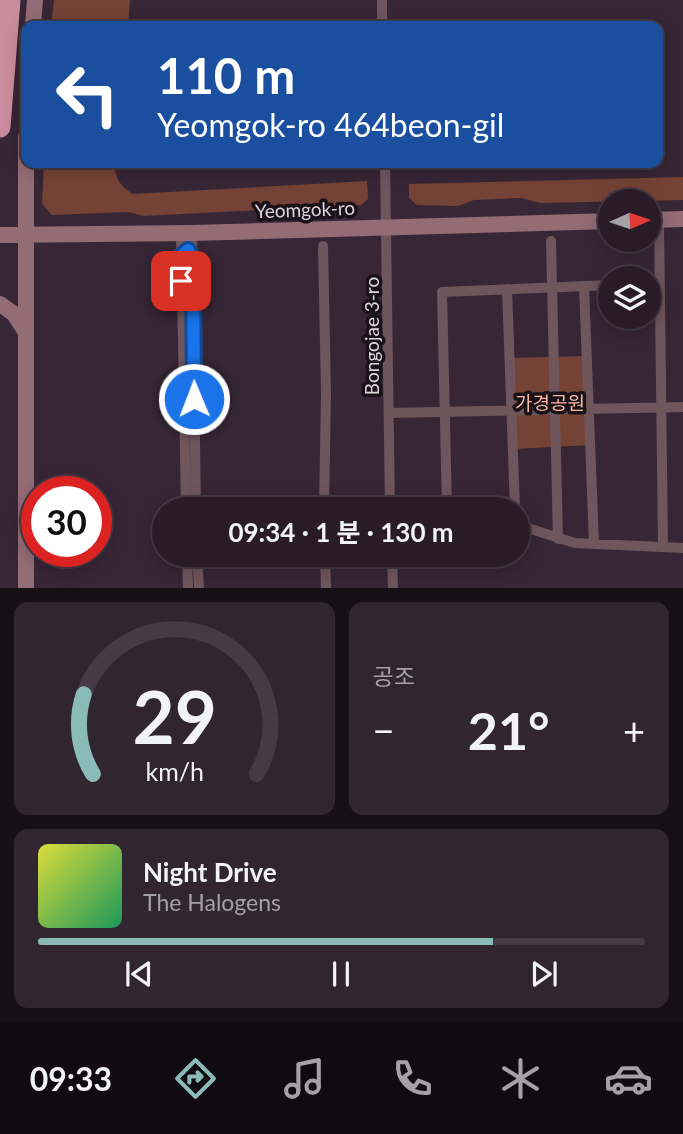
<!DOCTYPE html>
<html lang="ko">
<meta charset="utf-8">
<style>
body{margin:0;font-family:Lato,"Noto Sans KR",sans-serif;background:#312530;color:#f1f3f6;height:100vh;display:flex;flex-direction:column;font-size:26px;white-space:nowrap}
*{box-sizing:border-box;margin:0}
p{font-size:23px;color:#a5a1a8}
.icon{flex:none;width:38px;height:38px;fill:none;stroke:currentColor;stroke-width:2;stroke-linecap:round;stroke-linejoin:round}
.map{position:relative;height:588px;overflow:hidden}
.drawer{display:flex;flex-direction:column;gap:14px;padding:14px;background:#170f16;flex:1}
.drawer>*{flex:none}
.top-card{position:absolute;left:21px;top:21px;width:642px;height:147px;border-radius:14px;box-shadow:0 4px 18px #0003,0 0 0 2px #453a45;background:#1a4fa0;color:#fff;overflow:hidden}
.needle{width:46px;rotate:87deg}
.buttons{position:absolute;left:598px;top:189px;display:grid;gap:14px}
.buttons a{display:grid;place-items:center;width:63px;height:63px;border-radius:50%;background:#291c28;box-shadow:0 4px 18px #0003,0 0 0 2px #453a45;font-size:35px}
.speed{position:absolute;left:21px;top:476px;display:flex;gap:14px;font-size:35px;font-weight:700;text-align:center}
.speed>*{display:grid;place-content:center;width:91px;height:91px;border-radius:50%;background:#291c28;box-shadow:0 4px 18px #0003,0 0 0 2px #453a45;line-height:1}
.speed .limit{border:10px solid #d22;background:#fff;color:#111}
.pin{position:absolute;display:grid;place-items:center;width:60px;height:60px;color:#fff;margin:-30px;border-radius:14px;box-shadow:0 4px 10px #0006}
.me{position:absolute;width:77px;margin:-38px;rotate:359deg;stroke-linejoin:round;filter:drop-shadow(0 0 5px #0008)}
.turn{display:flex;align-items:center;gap:24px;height:147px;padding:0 21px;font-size:32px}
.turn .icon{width:91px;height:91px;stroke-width:2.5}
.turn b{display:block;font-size:49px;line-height:60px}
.big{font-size:52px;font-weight:700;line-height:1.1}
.drawer .tile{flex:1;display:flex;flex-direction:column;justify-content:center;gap:10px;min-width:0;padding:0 24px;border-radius:14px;background:#312530}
.drawer .dial{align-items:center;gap:0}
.dial svg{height:182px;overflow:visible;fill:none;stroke:#453a45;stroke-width:7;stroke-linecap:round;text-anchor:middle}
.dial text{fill:#f1f3f6;stroke:none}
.song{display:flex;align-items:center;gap:21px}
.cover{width:84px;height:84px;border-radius:10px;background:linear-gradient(135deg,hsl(60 70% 55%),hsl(150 70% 35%))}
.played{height:7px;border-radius:4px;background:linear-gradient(90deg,#8bbbb9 75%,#453a45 75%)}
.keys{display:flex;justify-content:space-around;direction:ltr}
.heat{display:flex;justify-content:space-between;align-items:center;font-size:38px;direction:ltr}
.drawer .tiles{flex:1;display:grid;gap:14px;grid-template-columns:1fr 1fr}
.tile:last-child{grid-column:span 2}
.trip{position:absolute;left:152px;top:497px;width:378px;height:70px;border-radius:35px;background:#291c28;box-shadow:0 4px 18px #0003,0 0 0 2px #453a45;font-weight:700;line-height:70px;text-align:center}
.dock{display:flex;height:112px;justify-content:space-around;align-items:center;background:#100b10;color:#a5a1a8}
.dock .icon{width:49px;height:49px}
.dock .current{color:#8bbbb9}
.dock b{font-size:32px;color:#f1f3f6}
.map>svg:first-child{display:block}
.green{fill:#754335}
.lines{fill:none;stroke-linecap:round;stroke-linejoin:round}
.street{stroke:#6f565c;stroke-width:10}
.secondary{stroke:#946c76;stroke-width:16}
.highway{stroke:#ca8c9c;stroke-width:21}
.route-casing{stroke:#114b97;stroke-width:18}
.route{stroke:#1a73e8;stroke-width:12}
.labels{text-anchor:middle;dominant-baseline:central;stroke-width:7;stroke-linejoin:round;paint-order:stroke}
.street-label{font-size:19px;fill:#ded2dd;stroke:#1a1219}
.park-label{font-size:19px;fill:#fcb6a3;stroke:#1a1219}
</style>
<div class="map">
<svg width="683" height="588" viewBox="0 0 683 588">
<rect width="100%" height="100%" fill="#372636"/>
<path class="green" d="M54 0H130L128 26H51Z
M44 163H115C114 177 121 188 133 194L367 181 368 199 361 205 144 216 128 212 52 215 42 204Z
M683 177V200L540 203 521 198 474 200 458 206 417 205 409 198V184Z
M587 356 590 445 513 449 509 358Z"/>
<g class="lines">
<path class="street" d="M382 26V0
M385 163 390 509
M659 220 663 547
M181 233 186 509
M192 233 196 509
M551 241 558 539
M323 246 326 393 324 509
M584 286 594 544
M507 289 515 509
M389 413 683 407
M447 509 442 292 611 285
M518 525 575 543 683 548
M187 555 188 588
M197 555 199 588
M325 555 326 588
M392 555 393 588"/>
<path class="secondary" d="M33 26 35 0
M649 220 683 219
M0 235 192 233 611 221
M0 304 14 314 25 331
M26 588V137"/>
<path class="highway" d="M0 127 10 0"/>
</g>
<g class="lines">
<g class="route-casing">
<path id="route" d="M181 281V256L188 250 193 262 194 399"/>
</g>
<use href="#route" class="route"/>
</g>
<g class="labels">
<g class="street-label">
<text transform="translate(305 209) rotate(-2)">Yeomgok-ro</text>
<text transform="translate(371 336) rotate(-90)">Bongojae 3-ro</text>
</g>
<g class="park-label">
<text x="550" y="402">가경공원</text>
</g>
</g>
</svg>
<div class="buttons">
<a><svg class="needle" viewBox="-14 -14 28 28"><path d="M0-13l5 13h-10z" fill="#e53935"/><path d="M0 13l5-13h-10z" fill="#a5a1a8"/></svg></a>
<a><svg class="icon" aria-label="layers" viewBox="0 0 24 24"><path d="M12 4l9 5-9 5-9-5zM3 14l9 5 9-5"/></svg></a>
</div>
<div class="speed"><div class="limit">30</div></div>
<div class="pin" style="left:181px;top:281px;background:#d93025"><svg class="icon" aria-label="arrive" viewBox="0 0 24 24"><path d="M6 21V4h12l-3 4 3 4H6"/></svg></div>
<svg class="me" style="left:194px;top:399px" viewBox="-20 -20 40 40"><circle r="17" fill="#1a73e8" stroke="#fff" stroke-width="3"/><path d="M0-11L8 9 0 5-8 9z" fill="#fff"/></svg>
<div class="trip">09:34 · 1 분 · 130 m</div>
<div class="top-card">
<div class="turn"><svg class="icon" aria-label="left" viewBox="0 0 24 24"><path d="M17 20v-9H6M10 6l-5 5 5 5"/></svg><div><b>110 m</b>Yeomgok-ro 464beon-gil</div></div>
</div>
</div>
<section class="drawer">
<div class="tiles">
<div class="tile dial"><svg viewBox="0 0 100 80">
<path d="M14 69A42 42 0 1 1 86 69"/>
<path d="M14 69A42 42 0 0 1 10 34" stroke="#8bbbb9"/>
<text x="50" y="56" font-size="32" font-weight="700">29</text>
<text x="50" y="72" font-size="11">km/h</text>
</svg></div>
<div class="tile"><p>공조</p>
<div class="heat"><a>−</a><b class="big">21°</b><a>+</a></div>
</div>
<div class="tile">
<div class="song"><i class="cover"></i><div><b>Night Drive</b><p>The Halogens</p></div></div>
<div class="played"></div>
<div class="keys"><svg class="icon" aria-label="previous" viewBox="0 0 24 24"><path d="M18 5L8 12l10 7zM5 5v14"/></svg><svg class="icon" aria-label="pause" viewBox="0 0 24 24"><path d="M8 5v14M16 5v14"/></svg><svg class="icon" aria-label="next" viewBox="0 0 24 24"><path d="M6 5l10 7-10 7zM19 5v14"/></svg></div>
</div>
</div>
</section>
<nav class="dock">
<b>09:33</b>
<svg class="icon current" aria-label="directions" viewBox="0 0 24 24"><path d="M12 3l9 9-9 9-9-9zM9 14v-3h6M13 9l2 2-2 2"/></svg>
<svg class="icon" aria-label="music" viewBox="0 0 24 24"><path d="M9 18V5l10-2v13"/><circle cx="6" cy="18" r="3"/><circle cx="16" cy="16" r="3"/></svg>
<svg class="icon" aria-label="phone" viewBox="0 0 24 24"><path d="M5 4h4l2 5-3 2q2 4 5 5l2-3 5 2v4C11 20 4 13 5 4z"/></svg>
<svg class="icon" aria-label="climate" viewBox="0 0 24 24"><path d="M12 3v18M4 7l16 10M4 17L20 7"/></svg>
<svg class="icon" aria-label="car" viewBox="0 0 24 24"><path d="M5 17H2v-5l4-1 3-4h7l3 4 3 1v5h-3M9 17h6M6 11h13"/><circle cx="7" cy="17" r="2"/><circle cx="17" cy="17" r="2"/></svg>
</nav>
